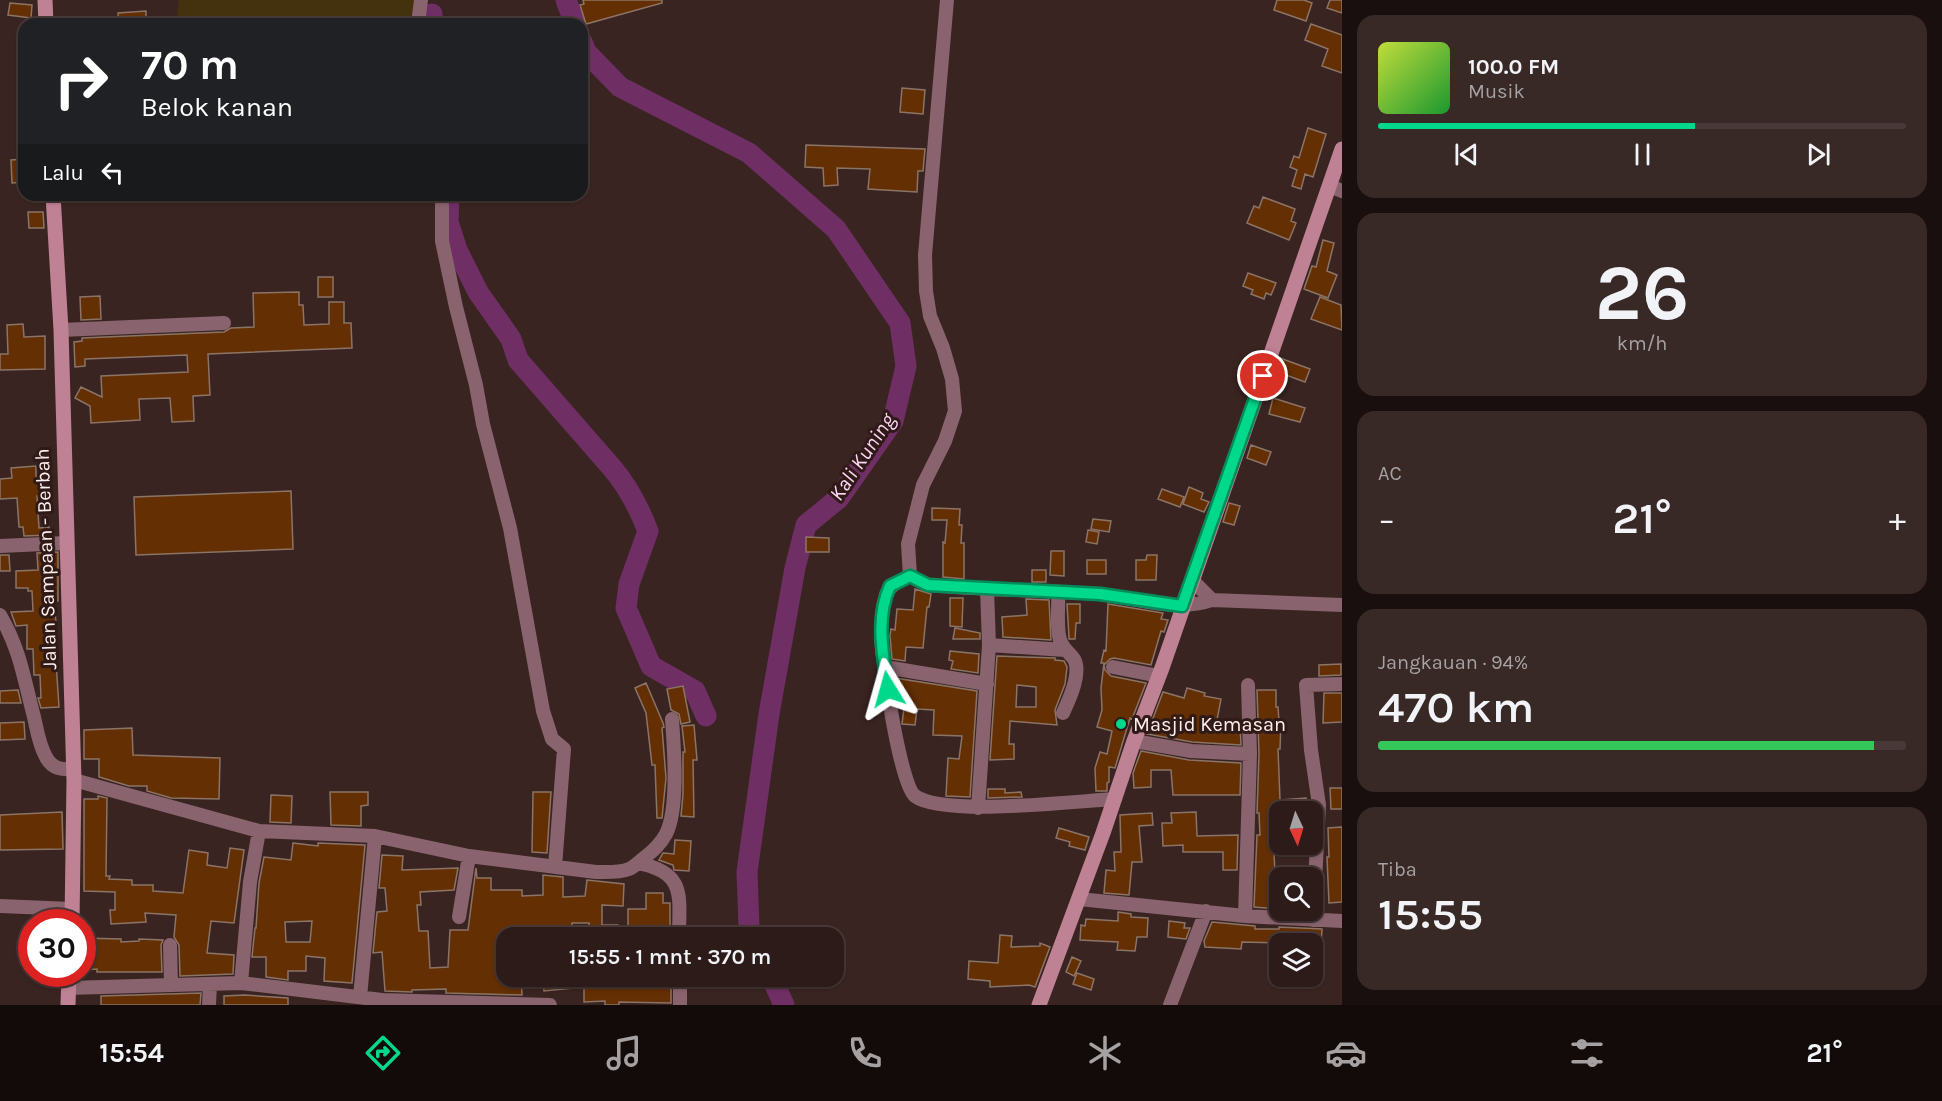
<!DOCTYPE html>
<html lang="id">
<meta charset="utf-8">
<style>
body{margin:0;font-family:Karla,sans-serif;background:#382826;color:#f1f3f6;height:100vh;display:flex;flex-direction:column;font-size:22px;white-space:nowrap}
*{box-sizing:border-box;margin:0}
p{font-size:20px;color:#a6a1a2}
.icon{flex:none;width:33px;height:33px;fill:none;stroke:currentColor;stroke-width:2;stroke-linecap:round;stroke-linejoin:round}
.map{position:relative;flex:1;overflow:hidden}
.side{display:flex;flex-direction:column;gap:15px;padding:15px;background:#180f0e;width:600px}
.side>*{flex:none}
.banner{position:absolute;left:18px;top:18px;width:570px;height:183px;border-radius:18px;box-shadow:0 2px 4px #0004,0 0 0 2px #483938;background:#202124;color:#fff;overflow:hidden}
.needle{width:39px;rotate:176deg}
.tools{position:absolute;left:1269px;top:801px;display:grid;gap:12px}
.tools a{display:grid;place-items:center;width:54px;height:54px;border-radius:12px;background:#2c1b19;box-shadow:0 2px 4px #0004,0 0 0 2px #483938;font-size:30px}
.speed{position:absolute;left:18px;top:909px;display:flex;gap:12px;font-size:30px;font-weight:700;text-align:center}
.speed>*{display:grid;place-content:center;width:78px;height:78px;border-radius:50%;background:#2c1b19;box-shadow:0 2px 4px #0004,0 0 0 2px #483938;line-height:1}
.speed .limit{border:9px solid #d22;background:#fff;color:#111}
.pin{position:absolute;display:grid;place-items:center;width:51px;height:51px;color:#fff;margin:-26px;border:3px solid #fff;border-radius:50%;box-shadow:0 2px 6px #0007}
.me{position:absolute;width:66px;margin:-33px;rotate:352deg;stroke-linejoin:round;filter:drop-shadow(0 0 4px #0008)}
.turn{display:flex;align-items:center;gap:21px;height:126px;padding:0 24px;font-size:27px}
.turn .icon{width:78px;height:78px;stroke-width:2.5}
.turn b{display:block;font-size:42px;line-height:51px}
.then{display:flex;align-items:center;height:57px;padding:0 24px;background:#0003;gap:12px;font-size:22px}
.big{font-size:45px;font-weight:600;line-height:1.1}
.side .widget{flex:1;display:flex;flex-direction:column;justify-content:center;gap:9px;min-width:0;padding:0 21px;border-radius:18px;background:#382826}
.side .dial{align-items:center;gap:0}
.dial b{font-size:78px;line-height:1}
.song{display:flex;align-items:center;gap:18px}
.cover{width:72px;height:72px;border-radius:9px;background:linear-gradient(135deg,hsl(70 70% 55%),hsl(130 70% 35%))}
.played{height:6px;border-radius:3px;background:linear-gradient(90deg,#00d98c 60%,#483938 60%)}
.keys{display:flex;justify-content:space-around;direction:ltr}
.heat{display:flex;justify-content:space-between;align-items:center;font-size:33px;direction:ltr}
.charge{height:9px;border-radius:4px;background:linear-gradient(90deg,#34c759 94%,#483938 0)}
.trip{position:absolute;left:496px;top:927px;width:348px;height:60px;border-radius:18px;background:#2c1b19;box-shadow:0 2px 4px #0004,0 0 0 2px #483938;font-weight:600;line-height:60px;text-align:center}
.tab-bar{display:flex;height:96px;justify-content:space-around;align-items:center;background:#120b0a;color:#a6a1a2}
.tab-bar .icon{width:42px;height:42px}
.tab-bar .active{color:#00d98c}
.tab-bar b{font-size:27px;color:#f1f3f6}
main{display:flex;flex:1;min-height:0}
.map>svg:first-child{display:block}
.green{fill:#44310d}
.lines{fill:none;stroke-linecap:round;stroke-linejoin:round}
.river{stroke:#6f2f65;stroke-width:21}
.building{fill:#642f02;stroke:#8b7467;stroke-width:1.5;fill-rule:evenodd}
.street{stroke:#89636e;stroke-width:14}
.secondary{stroke:#bf8294;stroke-width:15}
.route-casing{stroke:#008d5b;stroke-width:15}
.route{stroke:#00d98c;stroke-width:10}
.poi-dot{fill:#00d98c;stroke:#301a18;stroke-width:2}
.labels{text-anchor:middle;dominant-baseline:central;stroke-width:6;stroke-linejoin:round;paint-order:stroke}
.street-label{font-size:20px;fill:#feeeec;stroke:#301a18}
.poi-label{font-size:20px;fill:#feeeec;stroke:#301a18;text-anchor:start}
.water-label{font-size:21px;font-style:italic;fill:#fcd6f4;stroke:#301a18}
</style>
<main>
<div class="map">
<svg width="1342" height="1005" viewBox="0 0 1342 1005">
<rect width="100%" height="100%" fill="#3a2421"/>
<path class="green" d="M179 0H418L417 24H176Z"/>
<g class="lines">
<path class="river" d="M566 0 575 24
M432 14V24
M582 42 586 52 620 87 749 153 836 229 900 323 906 366 893 421 839 498 806 525 795 568 769 714 747 872 749 927 754 938
M449 195 448 222 457 250 478 292 511 339 518 360 613 469C629 488 639 508 648 531L629 584 626 608 651 666 695 691 706 716
M771 976 784 1005"/>
</g>
<path class="building" d="M583 0H662V3L586 24 580 5 584 4Z
M1277 0H1304L1312 3 1306 21 1274 10Z
M1330 0H1342V13L1327 8Z
M10 3 32 5 31 18 8 15Z
M146 11V24H119L118 13Z
M1311 24 1342 35V73L1322 66 1328 49 1305 40Z
M902 88 925 90 923 114 900 112Z
M1308 128 1326 134 1313 177 1305 174 1301 189 1292 186 1297 170 1290 167 1294 156 1299 158Z
M806 145 925 149 923 171H918L917 192 868 189 870 169 837 168 838 185 824 186 823 168 805 167Z
M24 159V182L12 183 11 160Z
M1263 197 1295 209 1291 221 1296 223 1289 240 1247 223 1254 206 1259 208Z
M28 212H43L44 228H29Z
M1323 240 1334 243 1327 271 1337 275 1328 298 1304 289 1312 266 1316 267Z
M1248 273 1276 283 1271 295 1266 293 1264 299 1251 294 1253 290 1243 286Z
M318 277H333V297H318Z
M299 292V305H303L304 325 329 324V302H344V323H351L352 348 208 354 210 395 193 396 194 421 172 422 170 398 139 399 140 420 91 423 90 406 75 398 81 387 102 397 101 376 188 372 187 355 85 359V366L75 367 74 342 82 341V338L224 332 231 328 254 327 253 293Z
M100 296 101 319 81 320 80 297Z
M1320 297 1341 305 1342 330 1311 319Z
M23 324 24 337 45 336V369L0 370V354H8L7 325Z
M1280 358 1310 369 1305 382 1275 371Z
M1273 398 1305 408 1300 422 1269 414Z
M1251 445 1271 452 1266 465 1247 458Z
M36 466V477L43 476 45 495 37 496 39 528 49 527 50 535 24 536 23 527H19L17 498 0 499V479L12 478 11 468Z
M1189 487 1203 493 1201 499 1209 502 1204 512 1183 504Z
M1162 489 1184 497 1180 507 1158 499Z
M291 491 293 549 136 555 134 497Z
M1229 503 1240 506 1234 525 1223 522Z
M932 508 960 509 959 525H962L961 543H964V579L943 577V542L945 543 947 520H932Z
M1093 519 1111 521 1109 532 1091 529Z
M1088 530 1099 532 1097 544 1086 542Z
M806 537 829 538V552H806Z
M1051 551H1064V576L1050 575Z
M58 552V601H54L56 623H51V633L50 634V663L56 662 59 707 41 708 38 698H41L40 675H34L33 649H27V625L16 626 11 612 33 611 32 591H28V588H16V571L38 570 37 553Z
M0 555H9L10 571H0Z
M1147 555H1157L1156 580H1136V560H1146Z
M1087 560H1106V574H1087Z
M1032 570H1046V582H1032Z
M915 589 931 594 929 607H927L923 648 906 647 905 661 892 659 890 636 891 629 895 630 897 609 913 610Z
M950 598H963L962 627 950 626Z
M1026 599 1049 600 1051 640 1003 637 1002 617 1027 615Z
M1067 604H1080V623H1076L1075 639H1069V637Z
M1108 604 1163 613 1161 619 1168 620 1164 632 1161 631 1151 665 1114 658 1110 659 1104 665 1105 670 1111 676 1146 683 1132 719 1130 718 1115 768 1109 767V782L1107 783V791H1096L1095 768 1100 752 1107 754 1112 731 1097 727 1102 710 1101 688 1104 663H1101L1104 650 1106 651Z
M955 628 980 633V639H953Z
M950 651 979 654 978 673 951 669 953 661 949 660Z
M997 656 1055 658V660L1064 661 1067 667 1065 684 1055 710 1057 725 1010 721 1009 744H1014V759L990 760ZM1017 685 1036 687V707H1016Z
M1341 664V675L1319 676V665Z
M895 678 977 691 970 797 946 796 948 758 959 759 962 736 933 735 934 710 917 709 915 725 902 724 904 708H900Z
M646 683 663 723 664 727 662 728 666 778 662 818H657L655 765H652L646 713 635 688Z
M683 686 690 722 681 724 679 714 671 710 667 689Z
M1187 688 1205 693 1204 696 1221 699 1216 725H1240L1241 745 1192 742 1147 734 1163 692 1184 698Z
M18 690 21 703H0V691Z
M1257 690H1276V707H1278L1279 722H1281L1280 749H1278L1280 800 1306 798 1307 812H1280V844H1306V853L1274 854 1275 872H1280V909L1254 907 1257 835H1260L1259 813H1257L1259 754Z
M1324 693H1342V722L1323 723Z
M24 722 25 739 0 740V723Z
M694 725 697 760H693L694 817 681 816 683 794V752H685L682 726Z
M132 728 133 755 220 758 219 799 171 798 147 791V786H129L99 777V759H84V730Z
M1141 751 1189 760 1241 763 1240 795H1173L1171 770H1151V787L1134 788 1133 773Z
M1330 788H1342V809H1331Z
M988 789H1005V793L1021 792 1022 797 988 798Z
M330 792H368V805L361 806V826L331 825Z
M533 792H551L547 853 532 852Z
M271 795 292 796 291 823 270 822Z
M98 796 107 798 106 876H110L109 879 132 880V885H153V891L183 893 189 850 208 853 207 865 227 868 230 848 244 850 234 923 211 921 207 953 234 955 233 974 180 976 179 945 174 937 176 915 145 913 146 922 111 924 110 910H115V892L84 891V799H98Z
M62 812 63 849 0 850V815Z
M1196 812 1197 836 1238 835 1237 870H1223V852H1183V845L1163 846 1162 823H1172L1171 813Z
M1152 813 1153 825 1139 826 1142 862H1132L1129 895 1104 893 1106 870 1115 871 1114 852H1121L1120 815Z
M1342 827V902L1329 903 1327 857H1329L1328 828Z
M1059 828 1089 837 1085 850 1069 846 1070 842 1056 838Z
M675 840 691 841 689 871 674 870 673 865 659 860 663 853 674 854Z
M293 843 318 846V843L365 845 352 983 324 981 325 958 306 956V971H288V980L266 977V957H252L255 928H256L259 883 264 857 291 860ZM312 921 310 942H286L285 922Z
M382 855 403 856 402 870 458 868 454 890 420 892 421 905H417L419 931H428L430 968 448 967 450 930H468L476 868 477 878H491V890H522V896L543 895V875L563 877V897L585 896 587 880 624 884 623 906 602 905V925H618L619 938H590L589 923H572V930H563L564 938H507V976H521L522 995 446 993V989L412 990V992L385 991 382 952 373 953 377 912 387 911 385 888H379Z
M646 893H663V903H670V938H641V932H628V909H646Z
M1118 912 1131 914V917L1148 918 1147 937H1137L1135 951 1117 950 1118 942 1080 940 1081 925 1085 926 1086 919 1118 921Z
M1169 921 1185 923 1184 928H1190L1186 939 1168 937Z
M1212 922 1255 926V929H1279V927L1322 929 1320 961H1312V944L1242 942 1241 949 1205 947 1204 941Z
M1000 935 1012 936 1011 947 1040 946V943L1050 947 1035 987 1029 985 990 987V981L968 979 969 961 998 963Z
M82 938 121 939V942L139 941V939L163 940 161 945 162 972H97V969L82 970Z
M1072 957 1081 961 1074 976 1066 972Z
M1077 973 1094 979 1091 990 1073 984Z
M543 976H671V1003L619 1002V1005H605V1001L584 1002V987L544 991Z
M201 993 200 1005H101V996Z
M245 995 288 998V1005H224V996Z"/>
<g class="lines">
<path class="street" d="M947 0 925 255 926 291 930 316 943 348 952 379 955 411 945 441 923 485 908 544 910 576 928 585C984 590 1041 590 1098 594 1136 597 1175 613 1212 600L1342 605
M418 24 421 0
M1330 186 1342 191
M442 204V241L456 307 476 385 483 424 510 528 543 711 552 739 564 749 555 867
M61 330 224 323
M0 546 66 543
M910 576C900 581 890 584 886 595 882 608 881 624 881 636 882 660 900 785 915 796 943 817 1077 801 1115 799
M1192 580 1212 600
M1058 592C1059 607 1056 626 1060 640 1063 649 1069 652 1074 659 1082 673 1069 700 1063 713
M0 615C20 649 24 679 34 717 37 730 39 745 46 757 52 769 62 770 74 769
M989 645 1065 650
M885 667 987 684
M1113 667 1159 676
M1134 741 1191 751 1250 754
M74 780 259 831 375 836 469 856 596 872C606 872 619 873 629 869 634 867 639 862 644 858 653 851 660 845 666 834 679 808 674 748 672 719
M978 808 989 645 987 589
M638 863C687 873 679 896 679 938
M1079 899 1245 916 1342 921
M0 906 72 909
M1245 916 1250 754 1248 685
M459 917 469 856
M1313 920 1319 805 1311 750 1306 685 1342 684
M170 945 171 985
M680 976V1005
M241 983 250 882 259 831
M68 988 241 983 382 1000 550 1005
M360 997 375 836
M209 1005 210 984
M1170 1005 1206 911"/>
<path class="secondary" d="M45 0 46 24
M53 195 61 330 74 780 72 922
M68 1005 69 974
M1039 1005 1103 833 1134 741 1162 668 1342 149"/>
</g>
<g class="lines">
<g class="route-casing">
<path id="route" d="M888 689C883 656 875 618 890 586L910 576 928 585 1100 594 1182 606 1263 376"/>
</g>
<use href="#route" class="route"/>
</g>
<circle class="poi-dot" cx="1121" cy="724" r="6"/>
<g class="labels">
<g class="street-label">
<text transform="translate(46 559) rotate(-92)">Jalan Sampaan - Berbah</text>
</g>
<g class="poi-label">
<text x="1133" y="724">Masjid Kemasan</text>
</g>
<g class="water-label">
<text transform="translate(862 457) rotate(-56)">Kali Kuning</text>
</g>
</g>
</svg>
<div class="tools">
<a><svg class="needle" viewBox="-14 -14 28 28"><path d="M0-13l5 13h-10z" fill="#e53935"/><path d="M0 13l5-13h-10z" fill="#a6a1a2"/></svg></a>
<a><svg class="icon" aria-label="search" viewBox="0 0 24 24"><circle cx="10" cy="10" r="6"/><path d="M15 15l6 6"/></svg></a>
<a><svg class="icon" aria-label="layers" viewBox="0 0 24 24"><path d="M12 4l9 5-9 5-9-5zM3 14l9 5 9-5"/></svg></a>
</div>
<div class="speed"><div class="limit">30</div></div>
<div class="pin" style="left:1263px;top:376px;background:#d93025"><svg class="icon" aria-label="arrive" viewBox="0 0 24 24"><path d="M6 21V4h12l-3 4 3 4H6"/></svg></div>
<svg class="me" style="left:888px;top:689px" viewBox="-20 -20 40 40"><path d="M0-17L14 15 0 8-14 15z" fill="#00d98c" stroke="#fff" stroke-width="4"/></svg>
<div class="trip">15:55 · 1 mnt · 370 m</div>
<div class="banner">
<div class="turn"><svg class="icon" aria-label="right" viewBox="0 0 24 24"><path d="M7 20v-9h11M14 6l5 5-5 5"/></svg><div><b>70 m</b>Belok kanan</div></div>
<div class="then">Lalu<svg class="icon" aria-label="left" viewBox="0 0 24 24"><path d="M17 20v-9H6M10 6l-5 5 5 5"/></svg></div>
</div>
</div>
<section class="side">
<div class="widget">
<div class="song"><i class="cover"></i><div><b>100.0 FM</b><p>Musik</p></div></div>
<div class="played"></div>
<div class="keys"><svg class="icon" aria-label="previous" viewBox="0 0 24 24"><path d="M18 5L8 12l10 7zM5 5v14"/></svg><svg class="icon" aria-label="pause" viewBox="0 0 24 24"><path d="M8 5v14M16 5v14"/></svg><svg class="icon" aria-label="next" viewBox="0 0 24 24"><path d="M6 5l10 7-10 7zM19 5v14"/></svg></div>
</div>
<div class="widget dial"><b>26</b><p>km/h</p></div>
<div class="widget"><p>AC</p>
<div class="heat"><a>−</a><b class="big">21°</b><a>+</a></div>
</div>
<div class="widget"><p>Jangkauan · 94%</p><b class="big">470 km</b><div class="charge"></div></div>
<div class="widget"><p>Tiba</p><b class="big">15:55</b></div>
</section>
</main>
<nav class="tab-bar">
<b>15:54</b>
<svg class="icon active" aria-label="directions" viewBox="0 0 24 24"><path d="M12 3l9 9-9 9-9-9zM9 14v-3h6M13 9l2 2-2 2"/></svg>
<svg class="icon" aria-label="music" viewBox="0 0 24 24"><path d="M9 18V5l10-2v13"/><circle cx="6" cy="18" r="3"/><circle cx="16" cy="16" r="3"/></svg>
<svg class="icon" aria-label="phone" viewBox="0 0 24 24"><path d="M5 4h4l2 5-3 2q2 4 5 5l2-3 5 2v4C11 20 4 13 5 4z"/></svg>
<svg class="icon" aria-label="climate" viewBox="0 0 24 24"><path d="M12 3v18M4 7l16 10M4 17L20 7"/></svg>
<svg class="icon" aria-label="car" viewBox="0 0 24 24"><path d="M5 17H2v-5l4-1 3-4h7l3 4 3 1v5h-3M9 17h6M6 11h13"/><circle cx="7" cy="17" r="2"/><circle cx="17" cy="17" r="2"/></svg>
<svg class="icon" aria-label="filters" viewBox="0 0 24 24"><path d="M4 7h16M4 17h16"/><circle cx="9" cy="7" r="2"/><circle cx="15" cy="17" r="2"/></svg>
<b>21°</b>
</nav>
